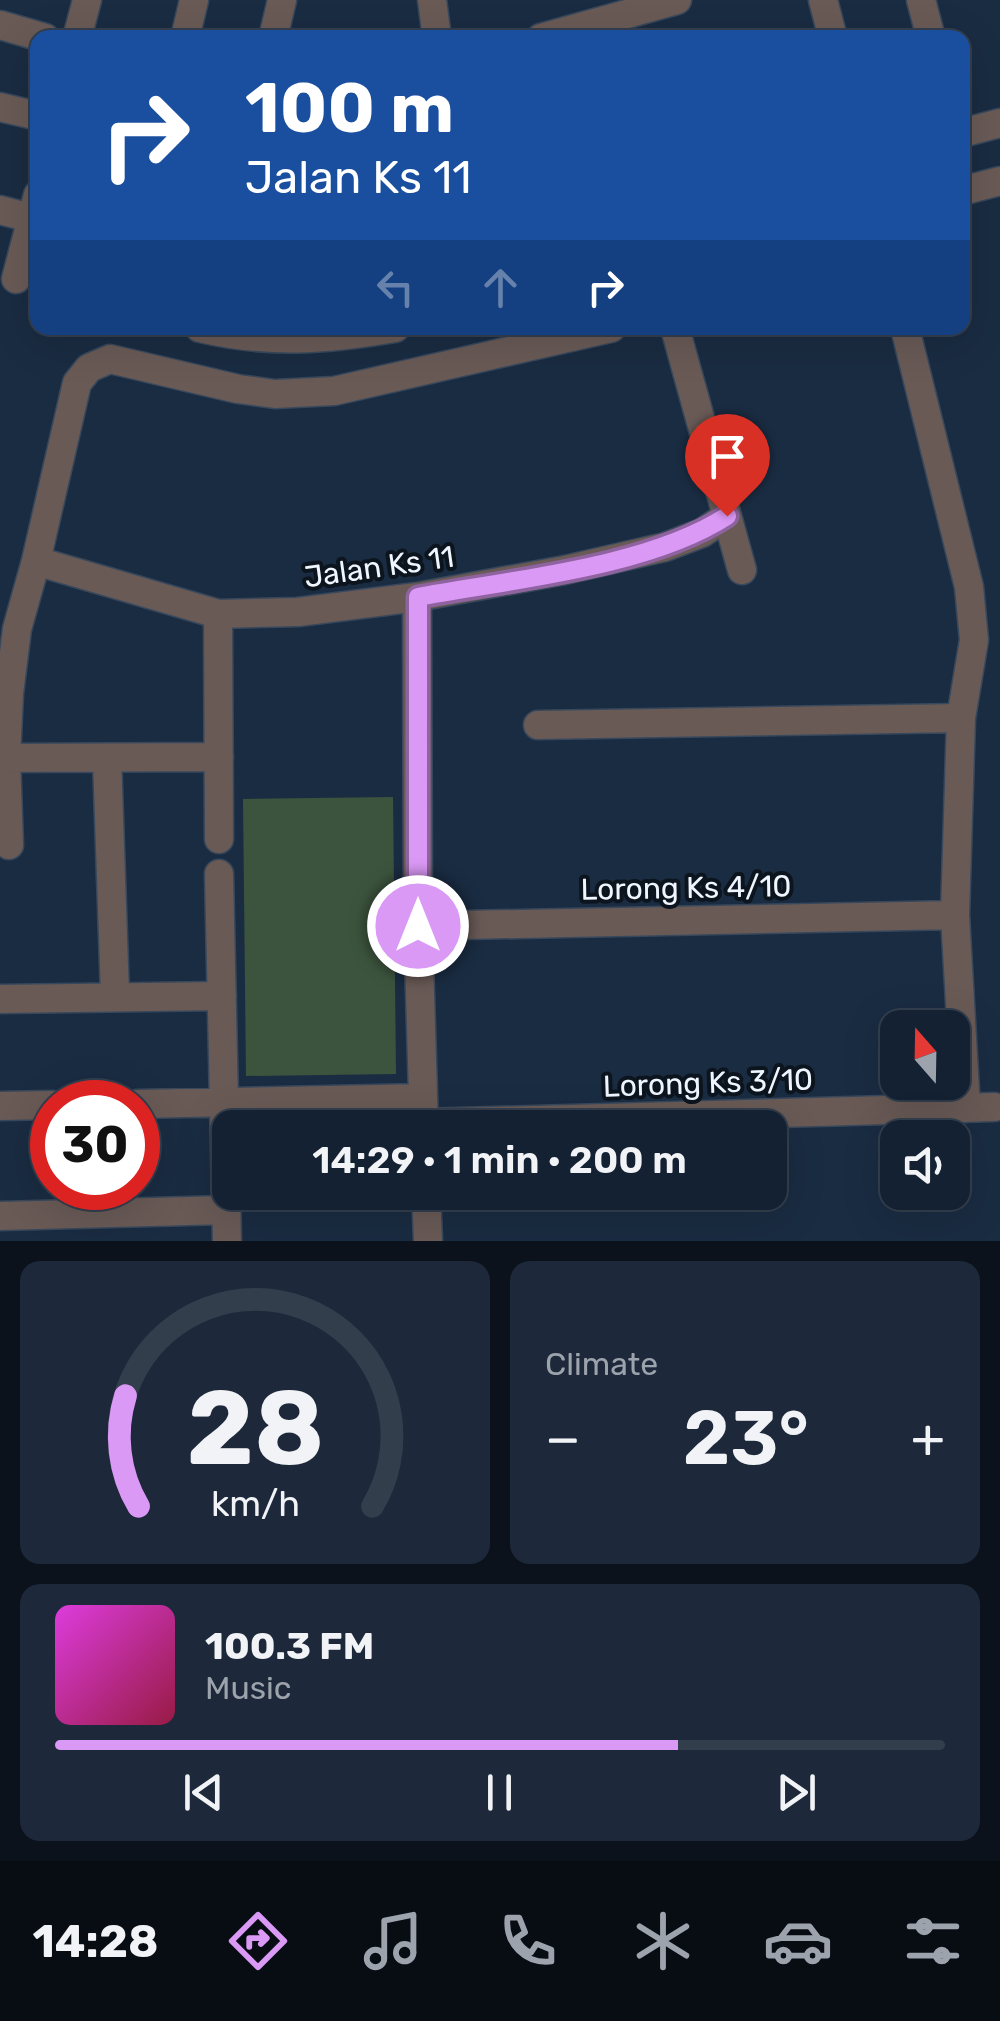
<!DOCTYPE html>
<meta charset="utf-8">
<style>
body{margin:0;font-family:Rubik,sans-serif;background:#1d293a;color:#f1f3f6;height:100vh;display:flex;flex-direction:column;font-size:38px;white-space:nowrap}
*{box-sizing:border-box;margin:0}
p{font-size:32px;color:#9da3ac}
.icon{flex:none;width:55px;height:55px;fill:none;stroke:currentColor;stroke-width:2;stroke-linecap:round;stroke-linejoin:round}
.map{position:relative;height:1241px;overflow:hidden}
.sheet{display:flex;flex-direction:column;gap:20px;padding:20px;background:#0b121c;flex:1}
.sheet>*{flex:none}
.banner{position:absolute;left:30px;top:30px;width:940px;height:305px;border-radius:20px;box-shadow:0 10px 40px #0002,0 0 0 2px #333e4d;background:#1a4fa0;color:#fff;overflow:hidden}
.needle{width:65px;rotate:340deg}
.buttons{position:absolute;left:880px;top:1010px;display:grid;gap:20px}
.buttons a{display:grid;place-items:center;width:90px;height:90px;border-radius:20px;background:#142132;box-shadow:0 10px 40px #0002,0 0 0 2px #333e4d;font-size:50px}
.speed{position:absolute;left:30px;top:1080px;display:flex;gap:20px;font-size:50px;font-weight:700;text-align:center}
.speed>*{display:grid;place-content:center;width:130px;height:130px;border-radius:50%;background:#142132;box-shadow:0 10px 40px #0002,0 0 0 2px #333e4d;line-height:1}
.speed .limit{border:15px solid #d22;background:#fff;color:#111}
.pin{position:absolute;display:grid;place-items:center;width:85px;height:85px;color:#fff;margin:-102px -42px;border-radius:50% 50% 50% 0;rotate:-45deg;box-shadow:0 0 10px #0007}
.pin .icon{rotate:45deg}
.me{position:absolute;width:110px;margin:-55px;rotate:0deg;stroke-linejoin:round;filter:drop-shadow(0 0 8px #0008)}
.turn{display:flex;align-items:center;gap:35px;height:210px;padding:0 50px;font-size:45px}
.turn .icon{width:130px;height:130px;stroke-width:2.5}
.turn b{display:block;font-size:70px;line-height:85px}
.lanes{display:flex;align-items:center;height:95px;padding:0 50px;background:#0003;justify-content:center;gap:50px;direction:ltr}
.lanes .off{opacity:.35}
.big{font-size:75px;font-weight:600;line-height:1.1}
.sheet .card{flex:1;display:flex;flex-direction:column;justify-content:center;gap:15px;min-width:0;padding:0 35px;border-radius:20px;background:#1d293a}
.sheet .dial{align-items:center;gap:0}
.dial svg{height:260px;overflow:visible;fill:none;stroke:#333e4d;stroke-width:7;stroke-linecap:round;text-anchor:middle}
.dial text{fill:#f1f3f6;stroke:none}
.song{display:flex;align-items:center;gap:30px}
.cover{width:120px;height:120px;border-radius:15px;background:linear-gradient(135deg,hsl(300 70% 55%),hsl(340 70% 35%))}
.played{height:10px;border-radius:5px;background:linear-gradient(90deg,#db99f6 70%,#333e4d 70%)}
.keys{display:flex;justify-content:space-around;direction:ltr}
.heat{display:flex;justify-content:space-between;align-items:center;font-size:55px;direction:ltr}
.sheet .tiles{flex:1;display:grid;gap:20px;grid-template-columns:1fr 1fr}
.card:last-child{grid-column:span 2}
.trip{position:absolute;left:212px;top:1110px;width:575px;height:100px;border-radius:20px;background:#142132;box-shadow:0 10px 40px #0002,0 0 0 2px #333e4d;font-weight:600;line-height:100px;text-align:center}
.tab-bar{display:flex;height:160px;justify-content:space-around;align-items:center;background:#080d14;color:#9da3ac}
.tab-bar .icon{width:70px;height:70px}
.tab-bar .selected{color:#db99f6}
.tab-bar b{font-size:45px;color:#f1f3f6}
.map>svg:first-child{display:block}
.green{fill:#3c543d}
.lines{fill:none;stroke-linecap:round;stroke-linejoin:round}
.minor-casing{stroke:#38485c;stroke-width:31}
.minor{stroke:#695a56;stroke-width:28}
.route-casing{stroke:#8e63a0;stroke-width:25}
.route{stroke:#db99f6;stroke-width:18}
.labels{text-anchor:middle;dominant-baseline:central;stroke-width:8;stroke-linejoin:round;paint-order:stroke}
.street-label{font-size:30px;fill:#eff6ff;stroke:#0c141e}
</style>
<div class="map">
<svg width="1000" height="1241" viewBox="0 0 1000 1241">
<rect width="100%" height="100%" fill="#1a2c42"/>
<path class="green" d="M393 797 396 1074 246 1076 243 799Z"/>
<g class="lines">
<g class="minor-casing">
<path id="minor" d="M432 0 437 38
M823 0 833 38
M921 0 931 38
M0 25 45 38
M77 38 87 0
M185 38 194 0
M273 38 282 0
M541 38 677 0
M0 107 38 116
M962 133 1000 123
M962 191 1000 181
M0 210 38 220
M16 279 38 195
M200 328C269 344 325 340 395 328
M675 328 742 570
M905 328 969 587 974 640 961 718 955 915 966 1108
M36 561 218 614 298 612 417 597 565 570 665 547 702 533 727 516
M417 597 418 926 424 1128
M218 614 219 839
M538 725 961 718
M0 758 219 757
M107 758 115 996
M9 845 6 758 9 693 17 629 36 561 77 383 89 368 110 359 238 389 275 394 334 391 611 328
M219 874 227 1241
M418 926 955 915
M0 999 222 996
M138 1104 423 1098
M0 1106 52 1105
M424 1123 994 1107
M426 1192 428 1241
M0 1216 226 1210"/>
</g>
<use href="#minor" class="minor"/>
</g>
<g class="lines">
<g class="route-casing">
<path id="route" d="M418 926V597C510 580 649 567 727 516"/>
</g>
<use href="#route" class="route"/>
</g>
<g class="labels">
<g class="street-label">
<text transform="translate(379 567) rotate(-8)">Jalan Ks 11</text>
<text transform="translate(686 888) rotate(-1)">Lorong Ks 4/10</text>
<text transform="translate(708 1083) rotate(-2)">Lorong Ks 3/10</text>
</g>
</g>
</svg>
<div class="buttons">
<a><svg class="needle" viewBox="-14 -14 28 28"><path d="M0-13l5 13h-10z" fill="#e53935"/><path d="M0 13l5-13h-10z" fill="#9da3ac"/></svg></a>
<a><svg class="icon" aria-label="sound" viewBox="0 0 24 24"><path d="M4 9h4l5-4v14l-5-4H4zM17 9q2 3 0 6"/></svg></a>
</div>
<div class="speed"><div class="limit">30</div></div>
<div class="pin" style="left:727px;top:516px;background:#d93025"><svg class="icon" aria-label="arrive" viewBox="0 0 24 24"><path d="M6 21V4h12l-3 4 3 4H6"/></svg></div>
<svg class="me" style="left:418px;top:926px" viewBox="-20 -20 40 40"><circle r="17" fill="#db99f6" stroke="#fff" stroke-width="3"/><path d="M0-11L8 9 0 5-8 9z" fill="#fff"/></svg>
<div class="trip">14:29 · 1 min · 200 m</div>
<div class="banner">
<div class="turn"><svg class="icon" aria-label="right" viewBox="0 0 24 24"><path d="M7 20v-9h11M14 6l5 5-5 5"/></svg><div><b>100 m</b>Jalan Ks 11</div></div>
<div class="lanes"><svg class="icon off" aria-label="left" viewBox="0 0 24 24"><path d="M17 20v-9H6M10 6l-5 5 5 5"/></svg><svg class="icon off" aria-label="ahead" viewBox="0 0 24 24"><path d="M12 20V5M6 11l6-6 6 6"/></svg><svg class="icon" aria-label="right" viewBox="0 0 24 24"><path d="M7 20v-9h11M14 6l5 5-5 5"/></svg></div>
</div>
</div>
<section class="sheet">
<div class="tiles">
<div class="card dial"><svg viewBox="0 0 100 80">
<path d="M14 69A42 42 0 1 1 86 69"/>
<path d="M14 69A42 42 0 0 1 10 35" stroke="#db99f6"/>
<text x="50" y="56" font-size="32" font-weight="700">28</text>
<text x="50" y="72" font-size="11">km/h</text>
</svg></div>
<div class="card"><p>Climate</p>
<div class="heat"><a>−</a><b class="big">23°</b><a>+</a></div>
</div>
<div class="card">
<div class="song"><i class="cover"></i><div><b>100.3 FM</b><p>Music</p></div></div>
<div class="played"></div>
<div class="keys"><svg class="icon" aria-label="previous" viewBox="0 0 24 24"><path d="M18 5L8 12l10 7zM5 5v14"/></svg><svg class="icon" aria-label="pause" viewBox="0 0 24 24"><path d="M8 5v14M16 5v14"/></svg><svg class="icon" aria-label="next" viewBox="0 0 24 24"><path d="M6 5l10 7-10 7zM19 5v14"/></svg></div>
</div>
</div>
</section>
<nav class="tab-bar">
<b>14:28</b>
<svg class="icon selected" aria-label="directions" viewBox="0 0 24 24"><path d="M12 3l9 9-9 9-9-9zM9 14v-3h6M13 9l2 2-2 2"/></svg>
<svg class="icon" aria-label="music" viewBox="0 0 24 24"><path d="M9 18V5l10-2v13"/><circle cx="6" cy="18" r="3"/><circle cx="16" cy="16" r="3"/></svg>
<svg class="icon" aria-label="phone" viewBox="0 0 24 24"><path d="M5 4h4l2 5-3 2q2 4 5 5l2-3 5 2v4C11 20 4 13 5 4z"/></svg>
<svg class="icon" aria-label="climate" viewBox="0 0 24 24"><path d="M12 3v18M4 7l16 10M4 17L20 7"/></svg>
<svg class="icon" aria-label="car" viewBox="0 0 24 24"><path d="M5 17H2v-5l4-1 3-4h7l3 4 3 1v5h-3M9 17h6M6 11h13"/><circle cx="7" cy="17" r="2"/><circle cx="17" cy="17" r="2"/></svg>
<svg class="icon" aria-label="filters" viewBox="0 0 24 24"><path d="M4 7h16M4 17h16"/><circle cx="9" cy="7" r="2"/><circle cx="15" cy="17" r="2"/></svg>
</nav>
